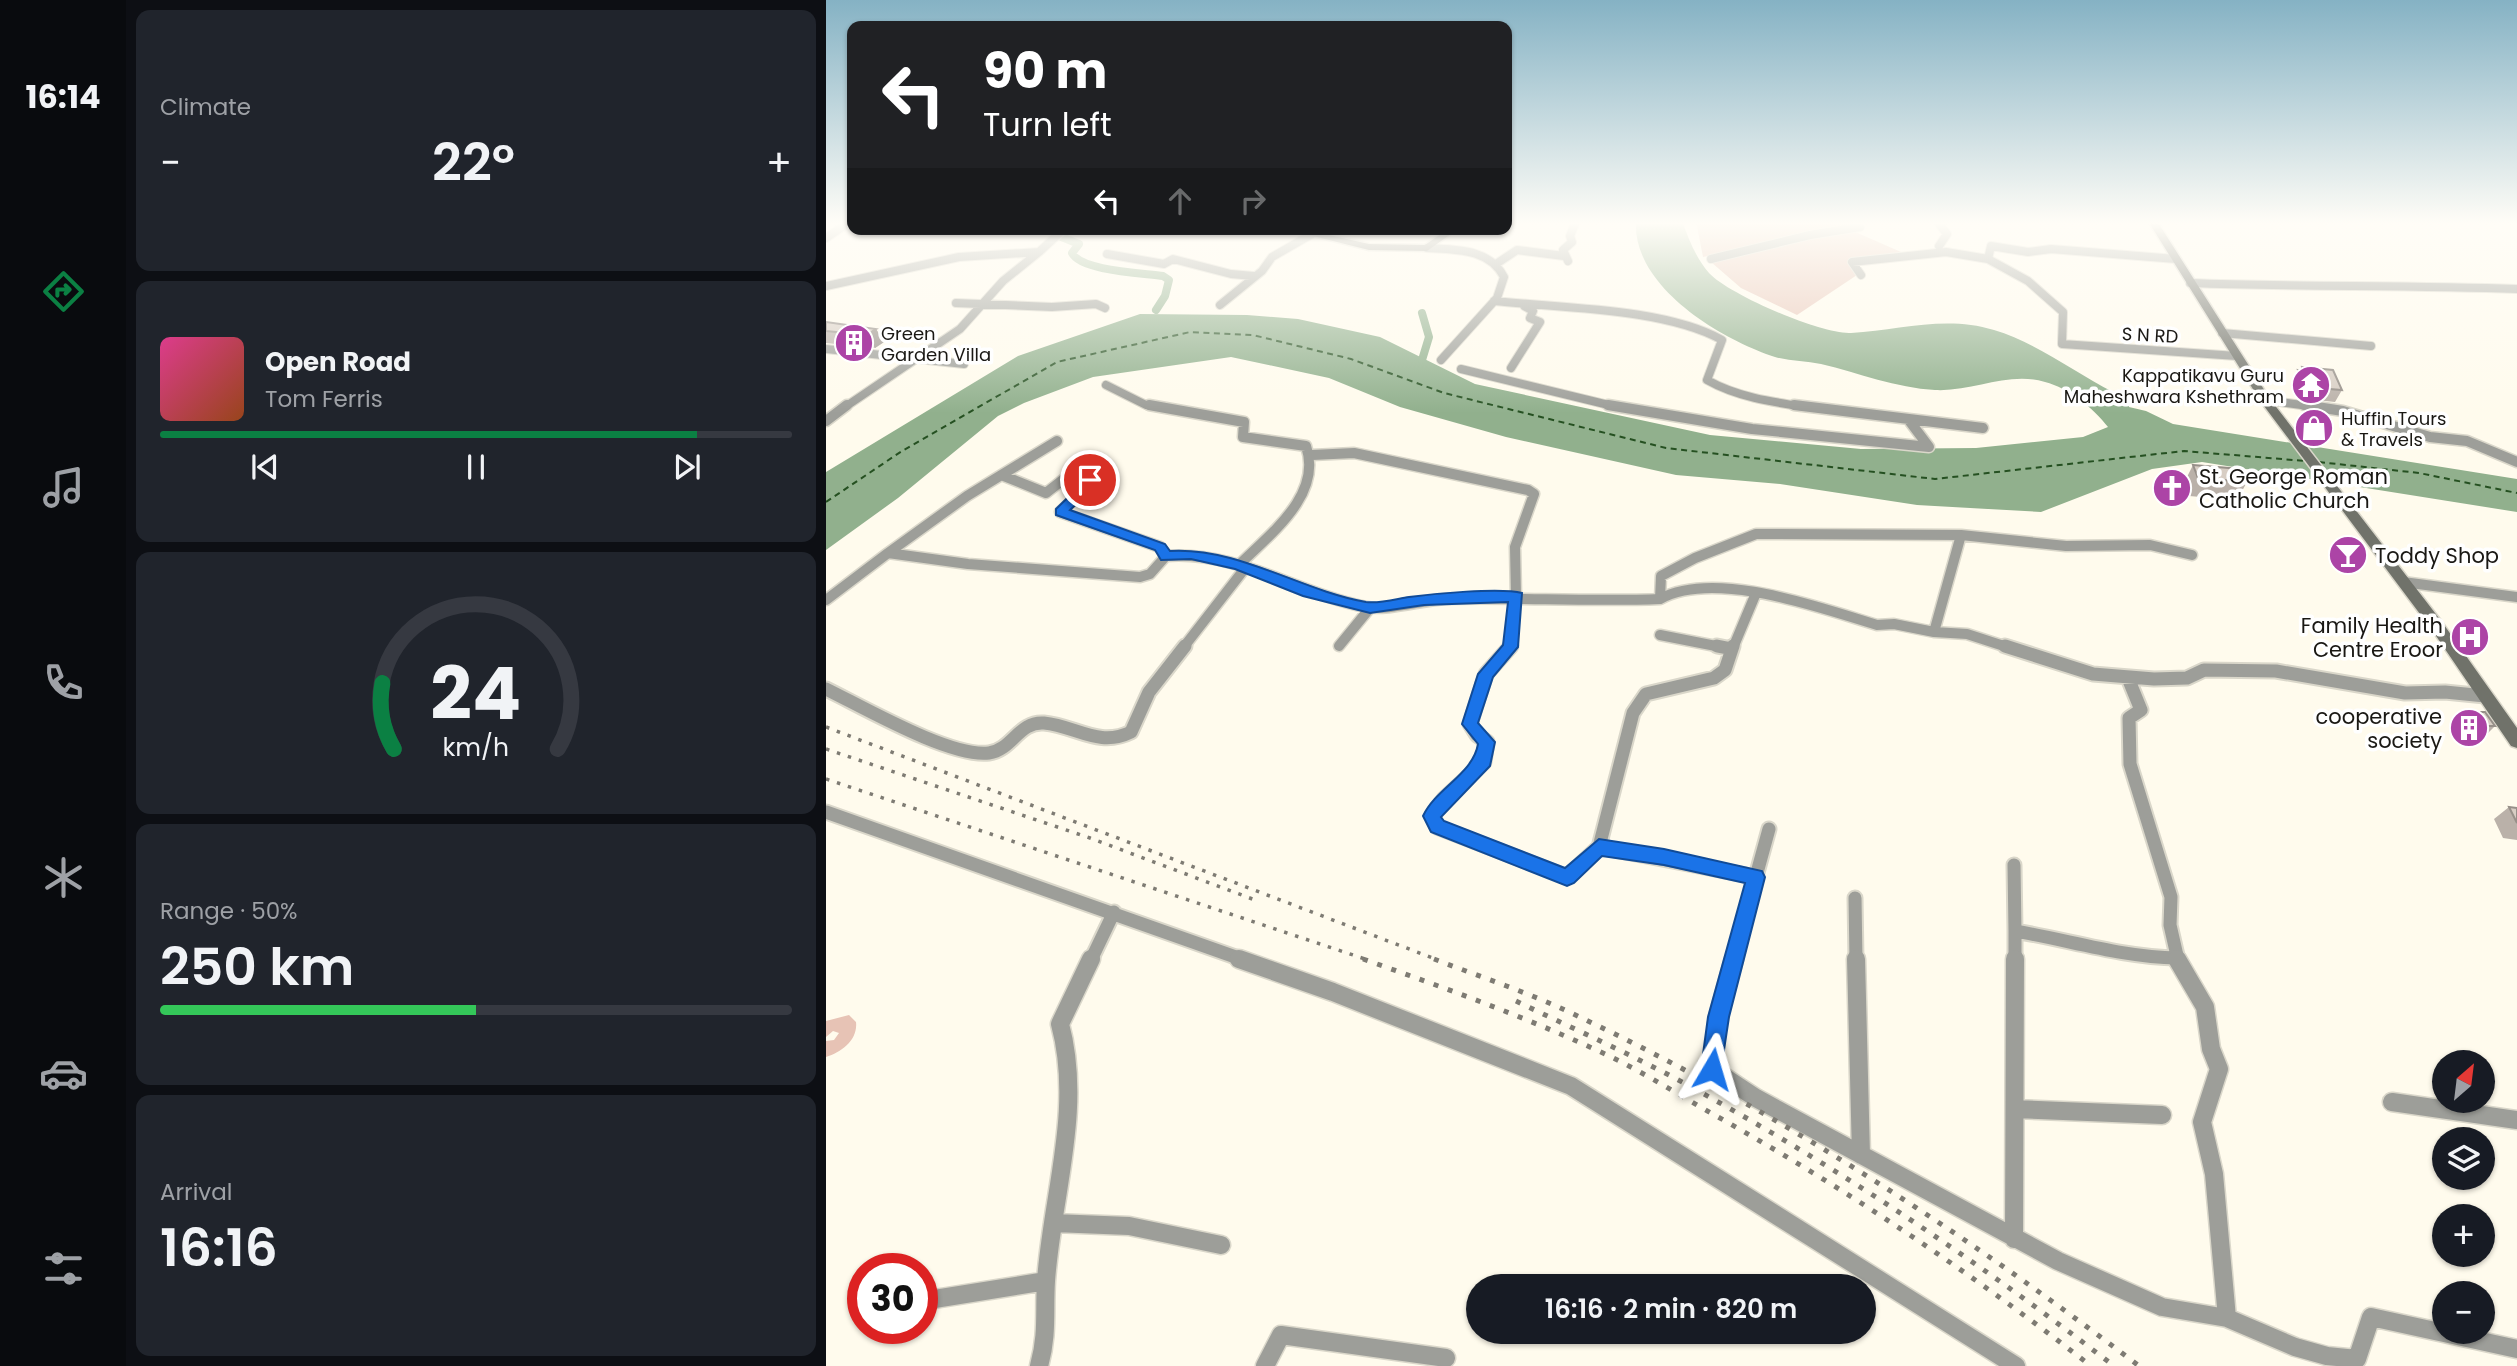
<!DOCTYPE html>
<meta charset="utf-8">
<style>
body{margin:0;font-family:Poppins,sans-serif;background:#20242c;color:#f1f3f6;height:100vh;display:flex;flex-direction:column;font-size:26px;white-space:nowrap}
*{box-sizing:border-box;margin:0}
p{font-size:23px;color:#9ea1a6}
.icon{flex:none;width:38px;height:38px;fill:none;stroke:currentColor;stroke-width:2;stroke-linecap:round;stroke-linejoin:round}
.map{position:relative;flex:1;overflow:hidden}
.sheet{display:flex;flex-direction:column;gap:10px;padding:10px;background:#0d0f14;width:700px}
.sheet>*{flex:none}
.guide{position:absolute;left:21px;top:21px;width:665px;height:214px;border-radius:14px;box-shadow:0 2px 5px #0004;background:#202124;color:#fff;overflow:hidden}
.needle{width:46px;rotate:28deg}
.fabs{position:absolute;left:1606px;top:1050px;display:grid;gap:14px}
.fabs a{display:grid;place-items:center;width:63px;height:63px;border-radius:50%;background:#171b24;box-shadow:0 2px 5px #0004;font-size:35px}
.speed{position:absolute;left:21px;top:1253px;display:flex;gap:14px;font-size:35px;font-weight:700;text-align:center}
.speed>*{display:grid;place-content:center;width:91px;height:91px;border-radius:50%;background:#171b24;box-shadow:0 2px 5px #0004;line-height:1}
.speed .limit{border:10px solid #d22;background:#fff;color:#111}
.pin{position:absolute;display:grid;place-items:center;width:60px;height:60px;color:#fff;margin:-30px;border:4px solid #fff;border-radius:50%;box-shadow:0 2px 7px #0007}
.me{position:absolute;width:77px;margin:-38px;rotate:7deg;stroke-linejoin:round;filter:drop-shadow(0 0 5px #0008)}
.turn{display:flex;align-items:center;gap:24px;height:147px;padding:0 21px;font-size:32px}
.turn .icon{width:91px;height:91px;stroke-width:2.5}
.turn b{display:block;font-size:49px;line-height:60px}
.lanes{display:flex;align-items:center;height:66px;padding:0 21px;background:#0003;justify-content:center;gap:35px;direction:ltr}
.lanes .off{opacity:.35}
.big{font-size:52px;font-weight:600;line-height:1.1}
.sheet .widget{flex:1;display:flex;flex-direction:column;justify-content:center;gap:10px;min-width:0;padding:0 24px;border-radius:14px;background:#20242c}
.sheet .dial{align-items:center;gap:0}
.dial svg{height:182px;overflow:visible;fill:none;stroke:#363941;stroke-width:7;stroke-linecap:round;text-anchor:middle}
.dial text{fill:#f1f3f6;stroke:none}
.song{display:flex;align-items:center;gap:21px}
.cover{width:84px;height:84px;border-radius:10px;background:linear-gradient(135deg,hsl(330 70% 55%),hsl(20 70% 35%))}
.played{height:7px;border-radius:4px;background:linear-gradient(90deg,#0b8043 85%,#363941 85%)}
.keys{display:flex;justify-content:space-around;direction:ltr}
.heat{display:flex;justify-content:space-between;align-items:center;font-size:38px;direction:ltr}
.charge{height:10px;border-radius:5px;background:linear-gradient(90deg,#34c759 50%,#363941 0)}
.trip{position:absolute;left:640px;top:1274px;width:410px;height:70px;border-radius:35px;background:#171b24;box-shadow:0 2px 5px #0004;font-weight:600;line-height:70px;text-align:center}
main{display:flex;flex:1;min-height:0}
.dock{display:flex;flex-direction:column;width:126px;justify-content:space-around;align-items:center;background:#090b0e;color:#9ea1a6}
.dock .icon{width:49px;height:49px}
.dock .active{color:#0b8043}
.dock b{font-size:32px;color:#f1f3f6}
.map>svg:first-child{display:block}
.green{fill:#e7c3b5}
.water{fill:#91b08d}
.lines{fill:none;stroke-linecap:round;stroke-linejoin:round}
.canal{stroke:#91b08d;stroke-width:8}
.ferry{stroke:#255021;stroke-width:2;stroke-dasharray:6 4.5;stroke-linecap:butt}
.street-far3-casing{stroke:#dad7ca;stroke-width:10}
.street-far2-casing{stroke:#dad7ca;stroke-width:13}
.street-far1-casing{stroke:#dad7ca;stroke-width:17}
.street-casing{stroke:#dad7ca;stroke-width:21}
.secondary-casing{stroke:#dad7ca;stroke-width:3}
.street-far3{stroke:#9d9e99;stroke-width:8}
.street-far2{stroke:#9d9e99;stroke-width:10}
.street-far1{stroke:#9d9e99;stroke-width:13}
.street{stroke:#9d9e99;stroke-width:18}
.secondary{fill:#70726a;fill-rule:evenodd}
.rail-far1{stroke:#7e7b73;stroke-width:3.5;stroke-dasharray:3.5 8;stroke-linecap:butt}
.rail{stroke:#7e7b73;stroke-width:5;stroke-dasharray:5 10;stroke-linecap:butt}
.wall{fill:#bab1a9}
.shaded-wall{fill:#979089}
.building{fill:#d8cec4;stroke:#979089;stroke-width:2}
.route{fill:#1a73e8;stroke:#114b97;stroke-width:2}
.labels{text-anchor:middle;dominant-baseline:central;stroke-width:7;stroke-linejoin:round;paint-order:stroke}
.far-poi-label{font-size:18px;fill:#1a1814;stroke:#fff;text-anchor:start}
.far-street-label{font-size:18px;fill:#1a1814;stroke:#fff}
.poi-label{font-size:21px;fill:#1a1814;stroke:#fff;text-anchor:start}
</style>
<main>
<nav class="dock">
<b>16:14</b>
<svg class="icon active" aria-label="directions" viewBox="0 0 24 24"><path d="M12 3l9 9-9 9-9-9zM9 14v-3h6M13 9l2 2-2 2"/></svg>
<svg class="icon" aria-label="music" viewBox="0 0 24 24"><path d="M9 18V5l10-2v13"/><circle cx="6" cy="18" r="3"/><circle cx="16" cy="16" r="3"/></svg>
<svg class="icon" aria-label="phone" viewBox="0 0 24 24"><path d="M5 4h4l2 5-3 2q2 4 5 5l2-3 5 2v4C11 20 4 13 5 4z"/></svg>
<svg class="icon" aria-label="climate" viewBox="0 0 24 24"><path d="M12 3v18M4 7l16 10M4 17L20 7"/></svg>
<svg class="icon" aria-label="car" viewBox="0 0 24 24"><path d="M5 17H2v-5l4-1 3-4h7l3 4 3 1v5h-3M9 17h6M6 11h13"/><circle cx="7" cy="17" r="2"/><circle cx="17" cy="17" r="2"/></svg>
<svg class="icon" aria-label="filters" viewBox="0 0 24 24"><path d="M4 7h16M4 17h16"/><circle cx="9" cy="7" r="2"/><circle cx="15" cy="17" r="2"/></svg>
</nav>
<section class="sheet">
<div class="widget"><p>Climate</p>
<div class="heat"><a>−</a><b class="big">22°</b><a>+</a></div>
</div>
<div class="widget">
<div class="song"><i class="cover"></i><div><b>Open Road</b><p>Tom Ferris</p></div></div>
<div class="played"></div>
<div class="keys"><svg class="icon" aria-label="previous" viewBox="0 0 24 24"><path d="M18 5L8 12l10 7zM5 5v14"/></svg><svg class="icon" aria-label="pause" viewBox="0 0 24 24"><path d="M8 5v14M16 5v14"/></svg><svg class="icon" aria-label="next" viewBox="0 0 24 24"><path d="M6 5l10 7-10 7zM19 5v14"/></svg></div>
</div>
<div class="widget dial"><svg viewBox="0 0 100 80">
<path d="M14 69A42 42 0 1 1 86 69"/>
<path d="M14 69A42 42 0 0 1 9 40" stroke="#0b8043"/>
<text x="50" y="56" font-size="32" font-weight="700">24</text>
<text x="50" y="72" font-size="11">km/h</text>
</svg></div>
<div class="widget"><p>Range · 50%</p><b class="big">250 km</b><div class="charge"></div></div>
<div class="widget"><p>Arrival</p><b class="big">16:16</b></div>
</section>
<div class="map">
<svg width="1691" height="1366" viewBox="0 0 1691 1366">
<rect width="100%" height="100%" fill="#fffbed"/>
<path class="green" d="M870 221H1018L1021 226 877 257Z
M1027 231 1075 252 1023 262 1031 275 971 315 915 288 885 262 986 237Z
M23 1015 30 1022C32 1040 16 1052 0 1057V1041L8 1040 13 1033 7 1031 0 1037V1021Z"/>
<path class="water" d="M810 221H856C863 240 870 258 883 273 902 294 996 335 1025 333 1073 330 1120 315 1168 330 1209 342 1248 372 1287 392L1302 401 1303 407 1320 411 1347 424 1691 479V512L1376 462 1326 469 1215 512 1091 505 954 484 850 475 680 437 574 407 503 378 405 357 267 377 198 403 172 416 72 498 0 550V472L192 356 314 314 421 315 472 319 554 337 649 384 884 435 1035 449 1150 448 1257 437 1282 427C1267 408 1243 388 1219 382 1182 371 1147 392 1109 390 1070 388 1033 373 995 364 980 361 964 361 949 357 894 339 806 286 810 221Z"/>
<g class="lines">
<path class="canal" d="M229 229 228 234 253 244 246 253C255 271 317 273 337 276L343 280 339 296 330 310
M596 313 603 337 596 360"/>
<path class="ferry" d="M1493 462 1593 473 1691 493
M0 502 76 451 231 362 364 332 427 335 525 359 618 393 840 448 1109 479 1358 451 1480 461"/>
<g class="street-far3-casing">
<path id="street-far3" d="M1111 221 1121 234 1113 246
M0 238 25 221
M601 248C630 250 663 248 678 277L671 298 615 360
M281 254 338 264 347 259 405 274 428 276
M885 259 984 235 1034 227 1028 221
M1350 259 1225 249 1202 252 1165 246 1162 259 1202 281 1237 312 1236 344 1411 356
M742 261 737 250 746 242 744 236 750 221
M670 264 691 250 738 256
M1035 275 1026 262 1120 252 1162 259
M1364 283C1473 287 1582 285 1691 289
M0 286 133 257 213 252 238 229
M668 301C734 308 839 308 896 340L881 380C911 397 946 402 980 407
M130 303 226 307 270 304 279 308
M394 305 436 271 446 257 486 234
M1396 333 1545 346
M0 349 138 364
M685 368 714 322 704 318 707 311 698 306
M635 369 791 407
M280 385 320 405 333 407
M1439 400 1490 407
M19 407 134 329 177 281 213 252"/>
</g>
<g class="street-far2-casing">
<path id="street-far2" d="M323 405 418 422 417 437 480 446C497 495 444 534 413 565
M782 405 926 429 1103 447 1082 419
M968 405 1157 428
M1478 405 1517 411 1604 437 1641 441 1691 462
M0 421 21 405
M231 441 141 496 62 553 142 564 314 577 324 574 340 556C410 550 473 594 540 607 561 611 597 600 620 599 691 597 763 602 834 599 889 569 994 608 1051 625L1068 624 1108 632 1141 634 1184 648
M486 455 528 453 702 490 708 494 689 547 690 597 684 648
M178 476 220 493 243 475
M263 480 262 486 234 512 334 547 340 556
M1577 582 1691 597
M834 599 835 576 869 558 930 534 1135 535 1240 546 1324 545 1366 555
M0 600 62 553
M1108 632 1135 535
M834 635 900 648
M513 646 544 608
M357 648 420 567
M907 648 930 593"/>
</g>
<g class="street-far1-casing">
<path id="street-far1" d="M685 646 660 674 644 724 651 735 661 742 658 762 618 799 606 815 611 827 741 877 773 847 807 713 820 694 888 678 899 670 906 649
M891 646 906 649 907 646
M1179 646 1267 674 1328 679 1361 678 1378 670 1450 671 1579 693 1619 692 1659 696
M1302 678 1315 710 1303 718 1304 764 1345 897 1344 925 1352 960
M0 689C37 707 125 758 163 753 186 750 193 721 218 723 250 726 273 748 305 732L323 692 359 646
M0 812 418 960
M773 847 930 877
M1188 865 1189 931
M1029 898 1030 960
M265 960 288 912
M907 960 943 829
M1189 960V931C1243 940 1296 957 1351 958"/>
</g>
<g class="street-casing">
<path id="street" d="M413 959 507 992 745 1086 1190 1366
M908 959 892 1017 886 1069 930 1098 1232 1261 1336 1307 1401 1318 1469 1347 1501 1356 1531 1359 1545 1317 1691 1349
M1030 959 1035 1155
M1351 959 1379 1007 1385 1049 1393 1069 1376 1122 1388 1174 1401 1318
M1566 1102 1691 1120
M1189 1109 1336 1115
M228 1223 303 1226 395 1245
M1188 1239 1189 959
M96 1301 220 1281
M213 1366C222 1334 218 1312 220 1281 226 1195 257 1109 234 1024L265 959
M439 1366 455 1335 620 1358"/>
</g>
<g class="secondary-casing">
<path id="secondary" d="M1322 221H1331L1444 399 1616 622 1691 728V748L1685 746 1606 630 1435 402Z
M459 229H476L543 244 599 245 622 229H632L601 251 543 250Z"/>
</g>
<use href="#street-far3" class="street-far3"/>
<use href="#street-far2" class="street-far2"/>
<use href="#street-far1" class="street-far1"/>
<use href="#street" class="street"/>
<use href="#secondary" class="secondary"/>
<path class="rail-far1" d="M0 727 612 960
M0 749 264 838 429 900
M0 779 542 960"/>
<path class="rail" d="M537 959C619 988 700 1017 779 1054 815 1071 850 1093 885 1113 1019 1188 1144 1272 1265 1366
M608 959C652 976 698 991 741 1011 944 1106 1135 1230 1313 1366
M690 1001C752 1031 816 1059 876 1093 1021 1173 1157 1265 1288 1366"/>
</g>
<path class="wall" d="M0 322 50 329 58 342 49 348 0 343Z
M1476 367 1516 390 1509 402 1472 398 1466 382 1472 370H1474Z
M1367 465 1421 482 1411 500 1363 496 1358 483Z
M1635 712 1669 726 1660 735 1636 734 1627 720Z
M1683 807 1691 808V840L1677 838 1668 819Z"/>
<path class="shaded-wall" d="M50 329 58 342 49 348 40 335Z"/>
<path class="building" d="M0 322 50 329 40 335 0 331Z
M1476 367 1507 370 1516 390 1479 387 1472 370 1477 371Z
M1367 465 1415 469 1421 482 1372 478Z
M1635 712H1659L1669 726H1645Z
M1683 807 1691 808V823Z"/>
<linearGradient id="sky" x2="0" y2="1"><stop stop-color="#85b2c4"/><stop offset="0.54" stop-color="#fffdf7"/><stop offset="1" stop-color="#fffdf7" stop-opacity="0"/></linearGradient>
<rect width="1691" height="413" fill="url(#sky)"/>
<path class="route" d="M264 476 270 480 267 489 244 510 339 544 344 551C413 547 473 590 540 602 553 604 570 599 583 597 607 594 674 587 696 593L692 647 667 677 652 723 669 742 664 766 615 817 618 821 739 868 773 839 838 849 936 871 939 877 903 1017 894 1076 886 1080 878 1076 875 1069 882 1017 919 883 838 865 776 856 748 883 741 886 605 832 597 816C610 788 647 774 652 744L636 724 652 674 677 645 682 602 598 605 544 613 477 596 409 569 365 559 335 560 329 550 230 515V509Z"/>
<defs>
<g id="building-disc" transform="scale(2.0125)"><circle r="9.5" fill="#ac44a6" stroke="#fff"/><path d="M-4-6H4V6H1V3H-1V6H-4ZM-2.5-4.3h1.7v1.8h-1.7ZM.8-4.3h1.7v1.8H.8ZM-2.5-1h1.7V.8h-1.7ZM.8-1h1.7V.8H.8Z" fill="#fff"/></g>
<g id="temple-disc" transform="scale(2.0125)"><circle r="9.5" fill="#ac44a6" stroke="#fff"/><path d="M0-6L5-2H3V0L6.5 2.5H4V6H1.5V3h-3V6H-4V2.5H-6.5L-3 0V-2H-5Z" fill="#fff"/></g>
<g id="shop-disc" transform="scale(2.0125)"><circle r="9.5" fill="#ac44a6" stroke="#fff"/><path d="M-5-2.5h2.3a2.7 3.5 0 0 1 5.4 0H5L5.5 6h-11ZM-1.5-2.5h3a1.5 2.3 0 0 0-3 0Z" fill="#fff"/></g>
<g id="church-disc" transform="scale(2.0125)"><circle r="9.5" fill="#ac44a6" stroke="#fff"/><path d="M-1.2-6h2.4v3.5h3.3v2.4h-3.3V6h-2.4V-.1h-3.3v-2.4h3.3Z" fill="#fff"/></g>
<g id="bar-disc" transform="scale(2.0125)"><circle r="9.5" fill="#ac44a6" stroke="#fff"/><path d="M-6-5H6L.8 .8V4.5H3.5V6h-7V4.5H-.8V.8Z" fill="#fff"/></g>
<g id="hospital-disc" transform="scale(2.0125)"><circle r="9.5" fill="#ac44a6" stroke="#fff"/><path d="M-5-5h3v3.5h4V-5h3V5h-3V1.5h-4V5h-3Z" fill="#fff"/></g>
</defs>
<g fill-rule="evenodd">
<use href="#building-disc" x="28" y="343"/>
<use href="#temple-disc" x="1485" y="385"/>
<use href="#shop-disc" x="1488" y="428"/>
<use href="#church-disc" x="1346" y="488"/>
<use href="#bar-disc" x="1522" y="555"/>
<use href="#hospital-disc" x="1644" y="637"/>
<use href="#building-disc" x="1643" y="728"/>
</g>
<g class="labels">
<g class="far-poi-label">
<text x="55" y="333">Green<tspan x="55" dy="21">Garden Villa</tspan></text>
<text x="1458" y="375" text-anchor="end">Kappatikavu Guru<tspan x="1458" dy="21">Maheshwara Kshethram</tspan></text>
<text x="1515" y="418">Huffin Tours<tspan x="1515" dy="21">&amp; Travels</tspan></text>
</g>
<g class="far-street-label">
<text transform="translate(1324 335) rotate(3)">S N RD</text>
</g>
<g class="poi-label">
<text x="1373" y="476">St. George Roman<tspan x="1373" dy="24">Catholic Church</tspan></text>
<text x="1549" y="555">Toddy Shop</text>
<text x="1617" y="625" text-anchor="end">Family Health<tspan x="1617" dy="24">Centre Eroor</tspan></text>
<text x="1616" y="716" text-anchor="end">cooperative<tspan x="1616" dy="24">society</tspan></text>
</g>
</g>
</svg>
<div class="fabs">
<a><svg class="needle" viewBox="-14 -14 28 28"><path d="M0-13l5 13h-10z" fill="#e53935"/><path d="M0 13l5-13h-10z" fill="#9ea1a6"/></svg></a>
<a><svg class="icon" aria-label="layers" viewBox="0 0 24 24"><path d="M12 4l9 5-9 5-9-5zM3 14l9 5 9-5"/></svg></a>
<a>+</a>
<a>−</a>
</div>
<div class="speed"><div class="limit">30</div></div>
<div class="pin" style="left:264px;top:480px;background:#d93025"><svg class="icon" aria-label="arrive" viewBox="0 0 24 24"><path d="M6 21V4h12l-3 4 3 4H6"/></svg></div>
<svg class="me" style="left:886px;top:1069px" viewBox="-20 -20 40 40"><path d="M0-17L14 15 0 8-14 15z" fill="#1a73e8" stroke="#fff" stroke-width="4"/></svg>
<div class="trip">16:16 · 2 min · 820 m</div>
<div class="guide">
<div class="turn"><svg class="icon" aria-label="left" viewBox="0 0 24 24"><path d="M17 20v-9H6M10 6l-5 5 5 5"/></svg><div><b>90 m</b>Turn left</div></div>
<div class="lanes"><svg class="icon" aria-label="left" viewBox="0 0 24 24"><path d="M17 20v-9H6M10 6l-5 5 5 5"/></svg><svg class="icon off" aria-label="ahead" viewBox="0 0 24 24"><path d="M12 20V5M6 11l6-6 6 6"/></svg><svg class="icon off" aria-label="right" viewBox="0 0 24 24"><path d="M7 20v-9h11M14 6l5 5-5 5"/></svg></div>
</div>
</div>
</main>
